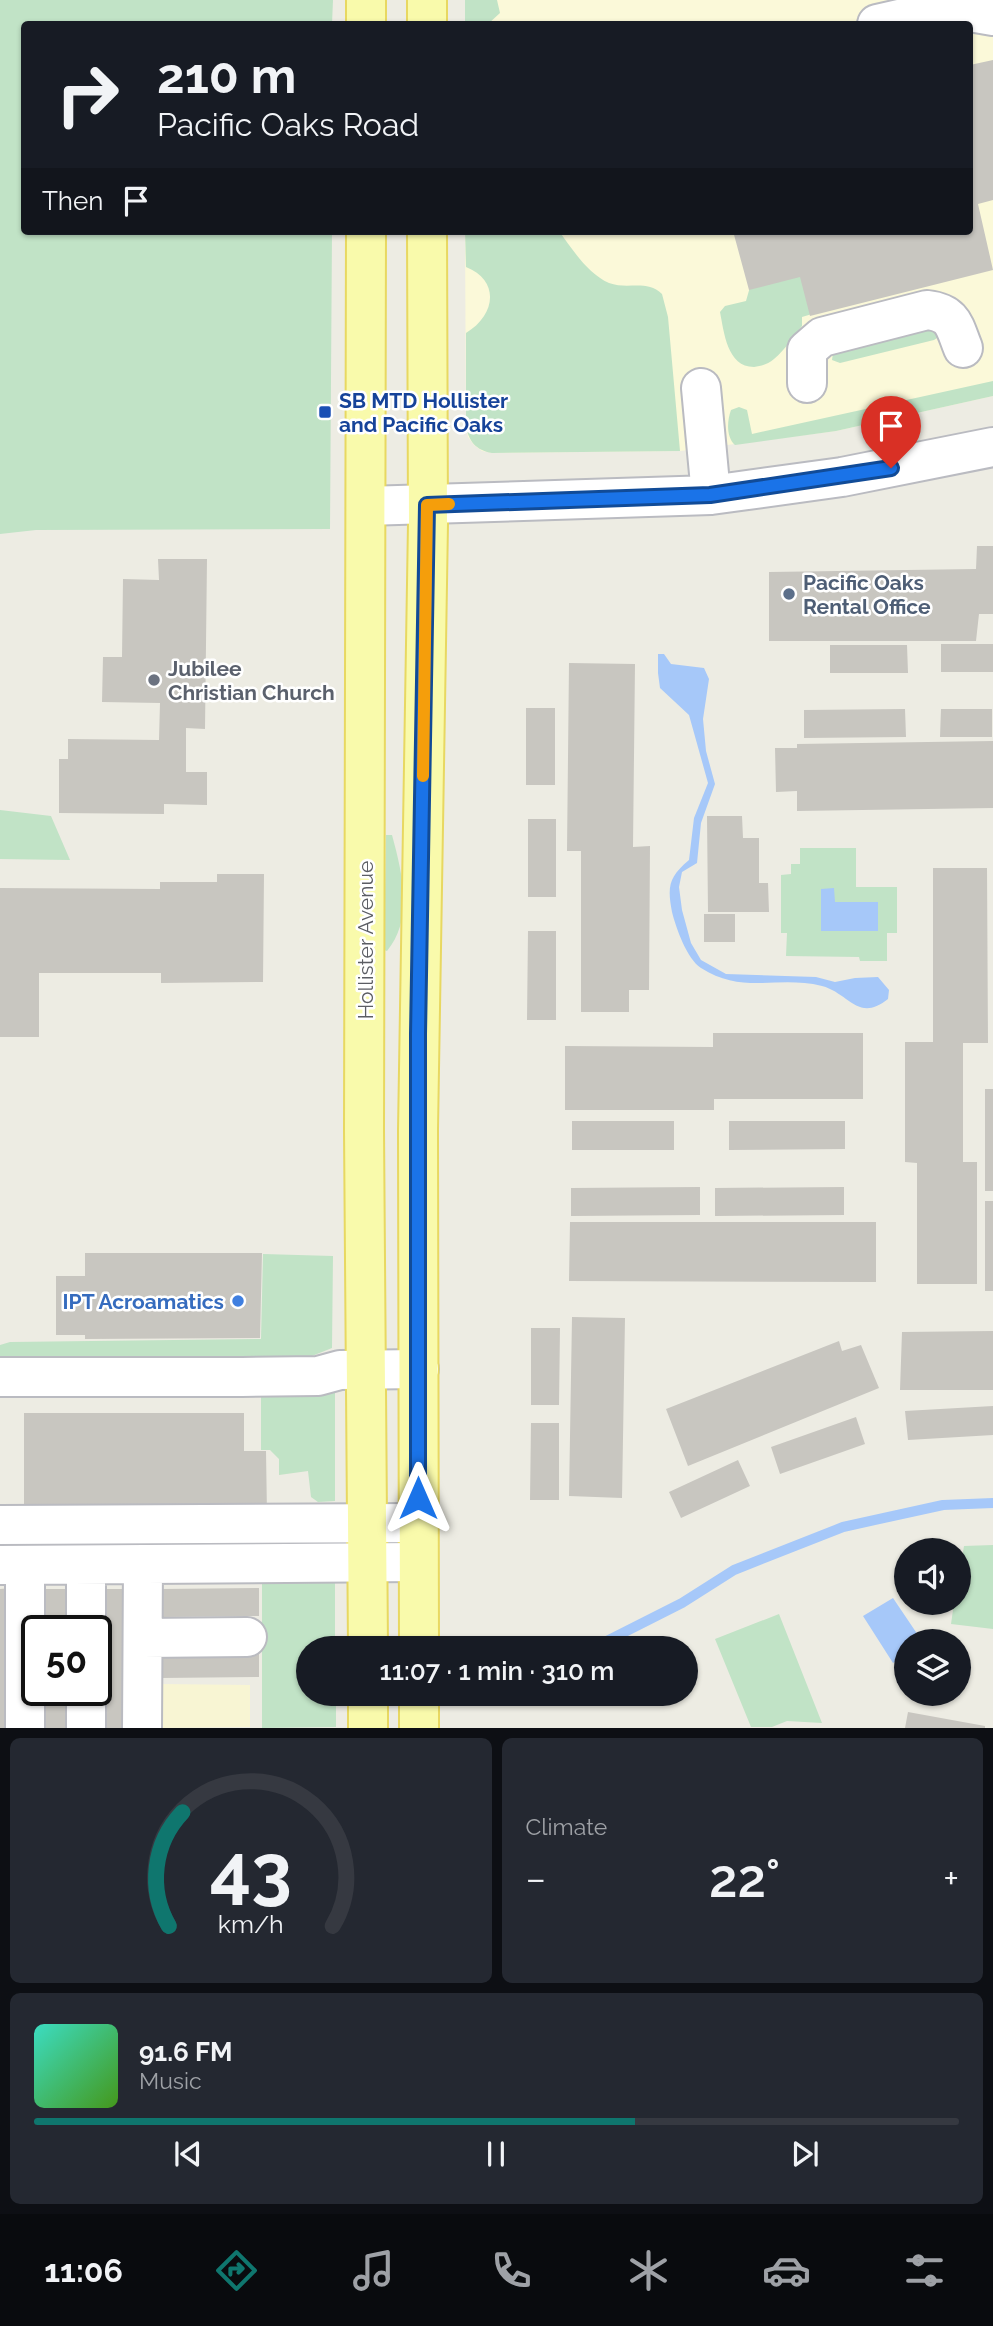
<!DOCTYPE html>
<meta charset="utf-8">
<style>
body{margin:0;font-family:Raleway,sans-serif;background:#242831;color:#f1f3f6;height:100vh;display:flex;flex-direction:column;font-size:26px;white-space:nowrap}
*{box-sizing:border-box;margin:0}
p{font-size:23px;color:#9ea1a6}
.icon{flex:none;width:38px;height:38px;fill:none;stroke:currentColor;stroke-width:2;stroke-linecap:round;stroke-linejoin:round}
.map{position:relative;height:1728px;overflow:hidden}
.drawer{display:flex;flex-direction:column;gap:10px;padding:10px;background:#0d0f14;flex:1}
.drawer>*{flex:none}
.guide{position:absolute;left:21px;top:21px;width:952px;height:214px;border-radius:7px;box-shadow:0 2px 5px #0004;background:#171b24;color:#f1f3f6;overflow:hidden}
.controls{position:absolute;left:894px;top:1538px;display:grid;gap:14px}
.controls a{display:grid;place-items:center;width:77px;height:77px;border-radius:50%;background:#171b24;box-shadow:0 2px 5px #0004;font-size:35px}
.speed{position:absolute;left:21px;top:1615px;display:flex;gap:14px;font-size:35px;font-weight:700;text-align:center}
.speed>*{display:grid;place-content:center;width:91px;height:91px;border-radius:50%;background:#171b24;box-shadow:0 2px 5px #0004;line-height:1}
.speed .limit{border:4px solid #111;border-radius:10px;background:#fff;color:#111}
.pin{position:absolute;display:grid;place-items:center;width:60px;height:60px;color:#fff;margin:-72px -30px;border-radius:50% 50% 50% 0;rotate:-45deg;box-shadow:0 0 7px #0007}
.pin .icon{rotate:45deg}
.me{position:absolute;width:77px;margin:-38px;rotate:0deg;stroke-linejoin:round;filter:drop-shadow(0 0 5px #0008)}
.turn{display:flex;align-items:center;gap:24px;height:147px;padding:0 21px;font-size:32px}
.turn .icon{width:91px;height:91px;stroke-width:2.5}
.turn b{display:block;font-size:49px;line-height:60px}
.then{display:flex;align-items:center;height:66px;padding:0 21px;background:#0003;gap:14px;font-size:26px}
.big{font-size:52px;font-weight:600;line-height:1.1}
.drawer .tile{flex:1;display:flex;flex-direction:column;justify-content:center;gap:10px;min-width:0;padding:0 24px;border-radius:10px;background:#242831}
.drawer .dial{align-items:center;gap:0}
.dial svg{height:182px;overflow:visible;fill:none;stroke:#363941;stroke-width:7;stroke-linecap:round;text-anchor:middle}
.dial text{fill:#f1f3f6;stroke:none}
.song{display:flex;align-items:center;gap:21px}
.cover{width:84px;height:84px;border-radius:10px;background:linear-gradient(135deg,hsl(170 70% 55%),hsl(100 70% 35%))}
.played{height:7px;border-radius:4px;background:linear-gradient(90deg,#0f766e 65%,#363941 65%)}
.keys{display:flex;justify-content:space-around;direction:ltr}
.heat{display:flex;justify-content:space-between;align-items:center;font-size:38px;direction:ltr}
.drawer .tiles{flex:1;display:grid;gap:10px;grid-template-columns:1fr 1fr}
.tile:last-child{grid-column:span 2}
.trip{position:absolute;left:296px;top:1636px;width:402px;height:70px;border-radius:35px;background:#171b24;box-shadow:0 2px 5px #0004;font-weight:600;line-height:70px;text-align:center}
.tabs{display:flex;height:112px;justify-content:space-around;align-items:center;background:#090b0e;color:#9ea1a6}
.tabs .icon{width:49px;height:49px}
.tabs .active{color:#0f766e}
.tabs b{font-size:32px;color:#f1f3f6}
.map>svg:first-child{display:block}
.commercial{fill:#fbf9d9}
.green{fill:#c1e3c6}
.sand{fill:#f8f5d3}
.water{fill:#a6c8f9}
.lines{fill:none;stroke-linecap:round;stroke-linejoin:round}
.stream{stroke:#a6c8f9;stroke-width:10}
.building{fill:#c8c6c0}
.minor-casing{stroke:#babbc1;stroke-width:42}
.major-casing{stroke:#e8d861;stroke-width:42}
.minor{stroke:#fff;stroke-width:38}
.major{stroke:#f9faab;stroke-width:38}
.route-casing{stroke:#114b97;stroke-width:18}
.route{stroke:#1a73e8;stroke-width:12}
.slow{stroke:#f59e0b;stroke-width:12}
.transit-dot{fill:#1a4fb4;stroke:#fff;stroke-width:2.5}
.service-dot{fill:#5c6f8a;stroke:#fff;stroke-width:2.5}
.worship-dot{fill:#6b7280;stroke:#fff;stroke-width:2.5}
.shop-dot{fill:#3f7fe0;stroke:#fff;stroke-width:2.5}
.labels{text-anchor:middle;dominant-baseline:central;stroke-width:5;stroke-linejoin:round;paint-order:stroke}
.transit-label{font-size:21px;font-weight:bold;fill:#164399;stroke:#fff;text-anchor:start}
.service-label{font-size:21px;font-weight:bold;fill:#4e5e75;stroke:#fff;text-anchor:start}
.worship-label{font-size:21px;font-weight:bold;fill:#5b616d;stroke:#fff;text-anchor:start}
.street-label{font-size:21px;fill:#5b5d63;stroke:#fff}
.shop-label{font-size:21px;font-weight:bold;fill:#366cbe;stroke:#fff;text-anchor:end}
</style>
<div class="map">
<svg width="993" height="1728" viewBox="0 0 993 1728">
<rect width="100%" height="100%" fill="#edece3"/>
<path class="commercial" d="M465 0H993V396L836 431 680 451 492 453 482 451 474 445 468 437 466 426 465 231H970V24H465Z"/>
<path class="green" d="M0 0H333L332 24H24V231H332L330 529 36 530 0 534Z
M465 0H497L500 13 488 24H465Z
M465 231H559C572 249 588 274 609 283 628 290 647 279 662 294L668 317 680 451 492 453C476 450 469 442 466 426V333C495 316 501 281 466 267Z
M801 274 812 314 802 317V326C793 337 785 350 774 359 768 364 762 366 754 367 727 367 724 332 720 312L725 306 746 301 750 287Z
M932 328 940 336 934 340 840 363 832 360 833 353Z
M993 381V396L836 431 735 445C726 437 727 421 731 410L739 407 747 410 752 434Z
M0 810 51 816 70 860 0 859Z
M386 835H392C402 872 414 919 387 951L384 950Z
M800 848H856V887H897V933H887V961H860L859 957 786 956 787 933H781V875L791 874V864H800Z
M263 1254 333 1256 332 1348 312 1356 0 1359V1345L10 1342 261 1339Z
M335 1393V1501L318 1502 311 1497 308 1471 279 1475V1459L270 1450H261V1395Z
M993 1545V1629L951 1624 954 1603H959V1576L964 1546Z
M262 1578 335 1579V1648H308V1694H336V1727L262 1728Z
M779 1614 822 1723 787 1721 772 1727H751L715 1639Z"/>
<path class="sand" d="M160 1684 250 1685V1727L160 1728Z"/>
<path class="water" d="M658 654H664L671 664 704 668 709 679 703 719 706 751 715 784 701 823 697 863 682 872 679 887 682 910 691 943 701 960 726 974 816 977 835 982 855 978 878 977 889 990 888 999C858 1023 849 993 822 986 777 975 743 995 701 968 687 959 676 928 672 912 667 886 669 877 689 860L694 818 708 783 689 715 660 688 658 673Z
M834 888 835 902H878V931H821V889Z
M893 1598 922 1641 906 1642V1654L893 1663 863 1616Z"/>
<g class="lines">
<path class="stream" d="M593 1648 682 1603 734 1570 843 1527 943 1505 993 1503
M497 1701 510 1694"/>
</g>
<path class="building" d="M993 60V200L978 204 993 270 810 316 800 277 749 290 733 231H970V65Z
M977 546H993V614H979L976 641H769V572L976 569Z
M158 559H207L205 729 186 728V772H207V805L164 804V814L59 813V759H68V739L159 740 160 703 102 702 103 657H122L123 579 159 580Z
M941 644H993V672H941Z
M830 645H907L908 673H830Z
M569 663 635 664 633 847 650 846 649 990H629V1012H581V851H567Z
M526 708H555V785H526Z
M905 709 906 737 804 738V710Z
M941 709H992V737H940Z
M993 741V808L797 811V791L776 792 775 748H797V744Z
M707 816H742L743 838H759V883H768L769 912H708Z
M528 819H556V897H528Z
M933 868H987L988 1043H963V1162H977V1284H917V1163L905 1162V1042H933Z
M217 874H264L263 982 161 983V973H39V1037H0V888L160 889V882H217Z
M704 914H735V942H704Z
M528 931H556V1020H527Z
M713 1033H863V1099H714V1110H565V1046L713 1047Z
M985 1089H993V1191H985Z
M572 1121H674V1150H572Z
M729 1121H845V1149L729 1150Z
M700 1187V1215L571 1216V1188Z
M844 1187V1215L715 1216V1188Z
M985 1201H993V1291H985Z
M570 1222H876V1282L569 1281Z
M85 1253H262L260 1338 85 1339V1335H56V1276H85Z
M572 1317 625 1318 622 1498 569 1496Z
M531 1328H560L559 1405H531Z
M993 1331V1390H900L902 1332Z
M839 1341 842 1351 861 1345 879 1388 688 1466 666 1409Z
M993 1406V1435L908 1440 905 1411Z
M24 1413H244V1451H266L267 1515 24 1520Z
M856 1417 865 1444 780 1474 771 1447Z
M531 1423H559V1500H530Z
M738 1460 750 1486 681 1518 669 1492Z
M11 1588V1728H0V1589Z
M259 1588V1616L162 1617 161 1589Z
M41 1589H71V1631H41Z
M100 1589H131V1728H101Z
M161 1649H259V1677L161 1678Z
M41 1690H71V1728H41Z
M908 1712 985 1726V1728H905Z"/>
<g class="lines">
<g class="minor-casing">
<path id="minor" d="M877 24 939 10 964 11 993 16
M807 383V350L822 337 927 310C954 313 954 326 963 348
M701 388 711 495
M366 506 711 495 842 477 993 447
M0 1377H242L318 1376 340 1370 419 1369
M0 1525 418 1523
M0 1565 418 1562
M25 1565V1728
M86 1565V1631
M143 1638 247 1637
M86 1690V1728
M142 1728 143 1564"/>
</g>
<g class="major-casing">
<path id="major" d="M366 0V24
M427 0V24
M366 231 364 1130 368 1648
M419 1648 418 1130 428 523 427 231
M368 1694V1728
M419 1694V1728"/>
</g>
<use href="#minor" class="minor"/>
<use href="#major" class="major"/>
</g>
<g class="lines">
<g class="route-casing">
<path id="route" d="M418 1498V1034L427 505 710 495 891 468"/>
</g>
<use href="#route" class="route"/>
<path class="slow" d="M423 776 427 505 449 504"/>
</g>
<rect class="transit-dot" x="318" y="405" width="14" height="14" rx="3.5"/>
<circle class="service-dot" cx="789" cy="594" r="7"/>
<circle class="worship-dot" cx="154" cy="680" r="7"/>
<circle class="shop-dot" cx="238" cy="1301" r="7"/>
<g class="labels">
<g class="transit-label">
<text x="339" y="400">SB MTD Hollister<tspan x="339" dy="24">and Pacific Oaks</tspan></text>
</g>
<g class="service-label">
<text x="803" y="582">Pacific Oaks<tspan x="803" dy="24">Rental Office</tspan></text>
</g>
<g class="worship-label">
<text x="168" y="668">Jubilee<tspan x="168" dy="24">Christian Church</tspan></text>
</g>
<g class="street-label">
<text transform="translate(365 940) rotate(-90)">Hollister Avenue</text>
</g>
<g class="shop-label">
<text x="224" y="1301">IPT Acroamatics</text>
</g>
</g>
</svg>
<div class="controls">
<a><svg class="icon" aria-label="sound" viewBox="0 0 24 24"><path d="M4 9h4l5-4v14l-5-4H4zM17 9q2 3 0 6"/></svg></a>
<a><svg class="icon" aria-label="layers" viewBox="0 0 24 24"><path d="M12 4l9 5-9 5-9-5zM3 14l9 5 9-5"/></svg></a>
</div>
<div class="speed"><div class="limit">50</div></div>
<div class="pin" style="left:891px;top:468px;background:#d93025"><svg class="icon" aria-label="arrive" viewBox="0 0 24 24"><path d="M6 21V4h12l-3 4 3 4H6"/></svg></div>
<svg class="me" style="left:418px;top:1498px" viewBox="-20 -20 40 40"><path d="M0-17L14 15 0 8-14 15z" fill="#1a73e8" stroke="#fff" stroke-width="4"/></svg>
<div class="trip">11:07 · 1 min · 310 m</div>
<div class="guide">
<div class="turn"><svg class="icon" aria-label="right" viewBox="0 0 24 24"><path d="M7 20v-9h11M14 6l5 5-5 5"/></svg><div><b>210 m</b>Pacific Oaks Road</div></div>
<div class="then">Then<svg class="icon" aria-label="arrive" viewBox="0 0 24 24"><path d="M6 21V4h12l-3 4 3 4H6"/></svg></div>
</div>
</div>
<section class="drawer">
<div class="tiles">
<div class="tile dial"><svg viewBox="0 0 100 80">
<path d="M14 69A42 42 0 1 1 86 69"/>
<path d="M14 69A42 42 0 0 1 20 19" stroke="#0f766e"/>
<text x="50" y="56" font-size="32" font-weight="700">43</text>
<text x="50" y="72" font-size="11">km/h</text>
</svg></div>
<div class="tile"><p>Climate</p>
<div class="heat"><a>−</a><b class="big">22°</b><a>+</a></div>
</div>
<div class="tile">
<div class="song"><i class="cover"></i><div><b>91.6 FM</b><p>Music</p></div></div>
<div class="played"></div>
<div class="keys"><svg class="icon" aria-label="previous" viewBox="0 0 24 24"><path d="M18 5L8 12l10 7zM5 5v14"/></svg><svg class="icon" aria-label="pause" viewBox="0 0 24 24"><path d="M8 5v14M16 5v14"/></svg><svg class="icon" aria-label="next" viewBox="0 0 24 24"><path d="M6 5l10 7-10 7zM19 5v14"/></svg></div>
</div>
</div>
</section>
<nav class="tabs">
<b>11:06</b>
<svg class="icon active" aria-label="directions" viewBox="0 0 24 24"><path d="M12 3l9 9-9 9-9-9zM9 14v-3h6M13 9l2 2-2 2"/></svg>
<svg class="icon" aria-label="music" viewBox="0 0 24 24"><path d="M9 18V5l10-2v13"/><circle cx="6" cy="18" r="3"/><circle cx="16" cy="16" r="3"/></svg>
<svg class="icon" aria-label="phone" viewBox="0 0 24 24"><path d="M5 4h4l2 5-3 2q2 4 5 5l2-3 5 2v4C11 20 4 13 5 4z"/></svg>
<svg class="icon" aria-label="climate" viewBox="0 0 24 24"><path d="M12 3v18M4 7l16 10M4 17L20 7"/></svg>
<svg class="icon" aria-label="car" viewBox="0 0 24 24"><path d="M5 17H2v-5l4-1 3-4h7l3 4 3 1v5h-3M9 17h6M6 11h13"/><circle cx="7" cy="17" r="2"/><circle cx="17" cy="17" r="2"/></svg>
<svg class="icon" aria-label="filters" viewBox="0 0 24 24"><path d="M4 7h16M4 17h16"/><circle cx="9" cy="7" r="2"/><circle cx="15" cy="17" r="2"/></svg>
</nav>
